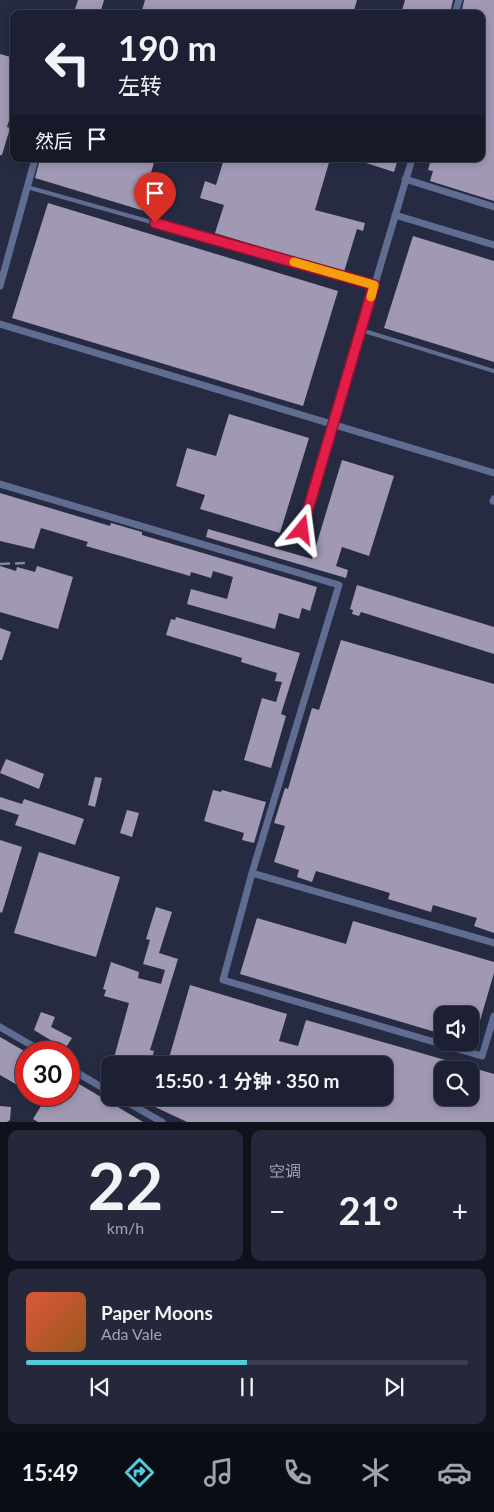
<!DOCTYPE html>
<html lang="zh">
<meta charset="utf-8">
<style>
body{margin:0;font-family:Lato,"Noto Sans SC",sans-serif;background:#25283a;color:#f1f3f6;height:100vh;display:flex;flex-direction:column;font-size:19px;white-space:nowrap}
*{box-sizing:border-box;margin:0}
p{font-size:16px;color:#a0a3ac}
.icon{flex:none;width:28px;height:28px;fill:none;stroke:currentColor;stroke-width:2;stroke-linecap:round;stroke-linejoin:round}
.map{position:relative;height:1122px;overflow:hidden}
.sheet{display:flex;flex-direction:column;gap:8px;padding:8px;background:#0f121c;flex:1}
.sheet>*{flex:none}
.hud{position:absolute;left:10px;top:10px;width:475px;height:152px;border-radius:10px;box-shadow:0 2px 8px #0003,0 0 0 1px #3a3e4d;background:#1c2032;color:#f1f3f6;overflow:hidden}
.controls{position:absolute;left:434px;top:1006px;display:grid;gap:10px}
.controls a{display:grid;place-items:center;width:45px;height:45px;border-radius:10px;background:#1c2032;box-shadow:0 2px 8px #0003,0 0 0 1px #3a3e4d;font-size:25px}
.speed{position:absolute;left:15px;top:1041px;display:flex;gap:10px;font-size:25px;font-weight:700;text-align:center}
.speed>*{display:grid;place-content:center;width:65px;height:65px;border-radius:50%;background:#1c2032;box-shadow:0 2px 8px #0003,0 0 0 1px #3a3e4d;line-height:1}
.speed .limit{border:8px solid #d22;background:#fff;color:#111}
.pin{position:absolute;display:grid;place-items:center;width:42px;height:42px;color:#fff;margin:-51px -21px;border-radius:50% 50% 50% 0;rotate:-45deg;box-shadow:0 0 5px #0007}
.pin .icon{rotate:45deg}
.me{position:absolute;width:55px;margin:-28px;rotate:16deg;stroke-linejoin:round;filter:drop-shadow(0 0 4px #0008)}
.turn{display:flex;align-items:center;gap:18px;height:105px;padding:0 25px;font-size:22px}
.turn .icon{width:65px;height:65px;stroke-width:2.5}
.turn b{display:block;font-size:35px;line-height:42px}
.then{display:flex;align-items:center;height:48px;padding:0 25px;background:#0003;gap:10px;font-size:19px}
.big{font-size:38px;font-weight:700;line-height:1.1}
.sheet .tile{flex:1;display:flex;flex-direction:column;justify-content:center;gap:8px;min-width:0;padding:0 18px;border-radius:10px;background:#25283a}
.sheet .dial{align-items:center;gap:0}
.dial b{font-size:65px;line-height:1}
.song{display:flex;align-items:center;gap:15px}
.cover{width:60px;height:60px;border-radius:8px;background:linear-gradient(135deg,hsl(10 70% 55%),hsl(30 70% 35%))}
.played{height:5px;border-radius:2px;background:linear-gradient(90deg,#54cadd 50%,#3a3e4d 50%)}
.keys{display:flex;justify-content:space-around;direction:ltr}
.heat{display:flex;justify-content:space-between;align-items:center;font-size:28px;direction:ltr}
.sheet .tiles{flex:1;display:grid;gap:8px;grid-template-columns:1fr 1fr}
.tile:last-child{grid-column:span 2}
.trip{position:absolute;left:101px;top:1056px;width:292px;height:50px;border-radius:10px;background:#1c2032;box-shadow:0 2px 8px #0003,0 0 0 1px #3a3e4d;font-weight:700;line-height:50px;text-align:center}
.tab-bar{display:flex;height:80px;justify-content:space-around;align-items:center;background:#0b0d14;color:#a0a3ac}
.tab-bar .icon{width:35px;height:35px}
.tab-bar .active{color:#54cadd}
.tab-bar b{font-size:22px;color:#f1f3f6}
.map>svg:first-child{display:block}
.building{fill:#a198b4;fill-rule:evenodd}
.lines{fill:none;stroke-linecap:round;stroke-linejoin:round}
.service{stroke:#616c93;stroke-width:4}
.minor{stroke:#616c93;stroke-width:7}
.rail{stroke:#828799;stroke-width:2.5;stroke-dasharray:10 5;stroke-linecap:butt}
.route-casing{stroke:#92132f;stroke-width:12}
.route{stroke:#e11d48;stroke-width:9}
.slow{stroke:#f59e0b;stroke-width:9}
</style>
<div class="map">
<svg width="494" height="1122" viewBox="0 0 494 1122">
<rect width="100%" height="100%" fill="#262b42"/>
<path class="building" d="M78 0H104L100 14 74 12Z
M145 0H357L353 14H141Z
M405 0H453L450 14H401Z
M464 0H494V201L430 181 433 171 428 170 431 159H481V14H461Z
M0 54 14 58V104L7 127 10 128 2 155H0Z
M40 159H155L148 183 169 189 161 216 35 178Z
M224 159H330L315 210 365 223 363 231 357 229 344 272 215 233 224 205 200 198 205 181 216 185Z
M360 159H398L394 172 360 161Z
M48 203 338 291 303 406 12 318Z
M413 236 494 261V362L384 328Z
M229 414 309 438 280 533 200 509 205 495 176 486 187 448 216 456Z
M342 460 394 476 369 556 342 547 336 566 348 570 346 578 206 537 208 529 312 559Z
M0 493 110 526 111 523 142 532V535L317 587 310 611 302 608 299 619 279 613 275 629 187 604 191 589 227 599 233 577 213 571 211 578 191 572 190 576 86 546 88 542 41 528 34 549 0 541Z
M0 566 16 571 17 567 35 572 37 566 73 577 58 629 0 612Z
M357 585 494 627V654L361 612 359 616 352 614 353 610 350 609Z
M176 617 300 653 281 714 286 716 271 768 244 760 262 698 276 702 282 682 275 681 277 673 241 662 242 658 166 635 171 619 175 620Z
M0 628 11 632 2 660H0Z
M341 640 494 684V933L474 926 477 918 433 905 431 912 388 899 390 893 316 871 312 882 297 877 299 870 274 862 285 826 274 823 285 788 288 789 312 708 319 710Z
M6 759 44 774 39 789 0 773Z
M95 777 102 778 95 807 88 805Z
M213 790 221 792 222 790 266 802 254 843 242 840 244 833 204 821Z
M0 797 22 804 24 799 84 819 75 845 15 825 19 815 0 809Z
M127 810 139 813 132 837 120 833Z
M0 840 22 847 2 913 0 912Z
M39 852 120 877 96 957 14 933Z
M156 907 172 912 159 953 178 959 150 1050 154 1051 150 1065H112L129 1003 104 996 106 990 103 989 111 962 139 972 138 978 161 984 165 970 143 964 150 940 146 939Z
M257 918 346 944 353 921 494 962V973L472 1048 470 1047V1015H442V1034L240 974Z
M190 985 287 1014 279 1041 298 1046 306 1020 494 1074V1122H187L136 1098H385L392 1065H167ZM442 1070H470V1098H442Z
M41 1012 55 1017 51 1027 72 1038 65 1049 34 1030Z
M0 1037 26 1052V1090L0 1075Z
M69 1078 143 1122H38L33 1119 44 1101 35 1095H69Z
M0 1106 11 1107 10 1120 7 1122H0Z"/>
<g class="lines">
<path class="service" d="M27 187 374 285
M361 330 494 371"/>
<path class="minor" d="M455 14 459 0
M405 179 494 207
M395 215 494 245
M0 286 35 159
M0 324 494 473
M0 484 339 585 252 873
M493 501 494 499
M302 530 412 159
M494 943 252 873 223 980 482 1056 494 1016
M0 1027 43 1052
M69 1068 110 1092
M120 1098 162 1122"/>
<path class="rail" d="M0 564 26 563"/>
</g>
<g class="lines">
<g class="route-casing">
<path id="route" d="M155 223 374 285 302 530"/>
</g>
<use href="#route" class="route"/>
<path class="slow" d="M294 262 374 285 371 297"/>
</g>
</svg>
<div class="controls">
<a><svg class="icon" aria-label="sound" viewBox="0 0 24 24"><path d="M4 9h4l5-4v14l-5-4H4zM17 9q2 3 0 6"/></svg></a>
<a><svg class="icon" aria-label="search" viewBox="0 0 24 24"><circle cx="10" cy="10" r="6"/><path d="M15 15l6 6"/></svg></a>
</div>
<div class="speed"><div class="limit">30</div></div>
<div class="pin" style="left:155px;top:223px;background:#d93025"><svg class="icon" aria-label="arrive" viewBox="0 0 24 24"><path d="M6 21V4h12l-3 4 3 4H6"/></svg></div>
<svg class="me" style="left:302px;top:530px" viewBox="-20 -20 40 40"><path d="M0-17L14 15 0 8-14 15z" fill="#e11d48" stroke="#fff" stroke-width="4"/></svg>
<div class="trip">15:50 · 1 分钟 · 350 m</div>
<div class="hud">
<div class="turn"><svg class="icon" aria-label="left" viewBox="0 0 24 24"><path d="M17 20v-9H6M10 6l-5 5 5 5"/></svg><div><b>190 m</b>左转</div></div>
<div class="then">然后<svg class="icon" aria-label="arrive" viewBox="0 0 24 24"><path d="M6 21V4h12l-3 4 3 4H6"/></svg></div>
</div>
</div>
<section class="sheet">
<div class="tiles">
<div class="tile dial"><b>22</b><p>km/h</p></div>
<div class="tile"><p>空调</p>
<div class="heat"><a>−</a><b class="big">21°</b><a>+</a></div>
</div>
<div class="tile">
<div class="song"><i class="cover"></i><div><b>Paper Moons</b><p>Ada Vale</p></div></div>
<div class="played"></div>
<div class="keys"><svg class="icon" aria-label="previous" viewBox="0 0 24 24"><path d="M18 5L8 12l10 7zM5 5v14"/></svg><svg class="icon" aria-label="pause" viewBox="0 0 24 24"><path d="M8 5v14M16 5v14"/></svg><svg class="icon" aria-label="next" viewBox="0 0 24 24"><path d="M6 5l10 7-10 7zM19 5v14"/></svg></div>
</div>
</div>
</section>
<nav class="tab-bar">
<b>15:49</b>
<svg class="icon active" aria-label="directions" viewBox="0 0 24 24"><path d="M12 3l9 9-9 9-9-9zM9 14v-3h6M13 9l2 2-2 2"/></svg>
<svg class="icon" aria-label="music" viewBox="0 0 24 24"><path d="M9 18V5l10-2v13"/><circle cx="6" cy="18" r="3"/><circle cx="16" cy="16" r="3"/></svg>
<svg class="icon" aria-label="phone" viewBox="0 0 24 24"><path d="M5 4h4l2 5-3 2q2 4 5 5l2-3 5 2v4C11 20 4 13 5 4z"/></svg>
<svg class="icon" aria-label="climate" viewBox="0 0 24 24"><path d="M12 3v18M4 7l16 10M4 17L20 7"/></svg>
<svg class="icon" aria-label="car" viewBox="0 0 24 24"><path d="M5 17H2v-5l4-1 3-4h7l3 4 3 1v5h-3M9 17h6M6 11h13"/><circle cx="7" cy="17" r="2"/><circle cx="17" cy="17" r="2"/></svg>
</nav>
